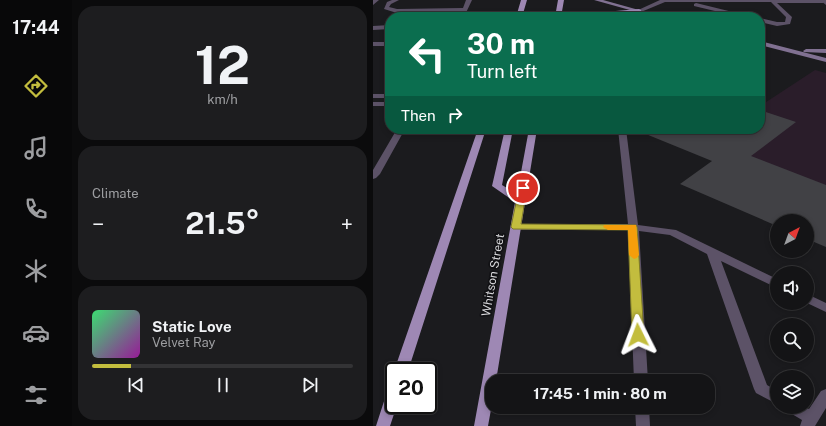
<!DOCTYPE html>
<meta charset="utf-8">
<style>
body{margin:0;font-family:"Public Sans",sans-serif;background:#1d1d1f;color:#f1f3f6;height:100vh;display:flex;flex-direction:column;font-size:15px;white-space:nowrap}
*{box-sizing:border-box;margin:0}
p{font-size:13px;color:#9d9ea1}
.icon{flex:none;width:22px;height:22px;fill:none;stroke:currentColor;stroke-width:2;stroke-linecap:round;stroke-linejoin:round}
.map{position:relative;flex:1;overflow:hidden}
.sheet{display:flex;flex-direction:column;gap:6px;padding:6px;background:#0b0b0c;width:301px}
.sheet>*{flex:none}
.top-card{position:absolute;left:12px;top:12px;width:380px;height:122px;border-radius:16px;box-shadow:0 2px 6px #0003,0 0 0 1px #333335;background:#0b6e4f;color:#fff;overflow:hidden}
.needle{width:26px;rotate:41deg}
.controls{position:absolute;left:397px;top:214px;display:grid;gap:8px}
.controls a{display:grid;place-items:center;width:44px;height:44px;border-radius:50%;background:#141416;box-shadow:0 2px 6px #0003,0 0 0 1px #333335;font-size:20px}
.speed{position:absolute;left:12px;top:362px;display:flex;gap:8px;font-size:20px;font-weight:700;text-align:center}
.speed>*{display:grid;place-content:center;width:52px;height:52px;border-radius:50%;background:#141416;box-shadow:0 2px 6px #0003,0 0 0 1px #333335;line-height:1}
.speed .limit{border:2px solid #111;border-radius:6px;background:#fff;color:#111}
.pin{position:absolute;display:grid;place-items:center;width:34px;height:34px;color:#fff;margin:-17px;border:2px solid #fff;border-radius:50%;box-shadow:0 1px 4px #0007}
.me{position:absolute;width:44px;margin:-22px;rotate:357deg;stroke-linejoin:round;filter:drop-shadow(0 0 3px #0008)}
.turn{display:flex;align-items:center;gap:14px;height:84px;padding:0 16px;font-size:18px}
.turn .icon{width:52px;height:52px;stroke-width:2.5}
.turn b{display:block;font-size:28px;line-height:34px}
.then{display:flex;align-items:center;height:38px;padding:0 16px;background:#0003;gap:8px;font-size:15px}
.big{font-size:30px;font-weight:700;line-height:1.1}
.sheet .tile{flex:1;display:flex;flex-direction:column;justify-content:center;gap:6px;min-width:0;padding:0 14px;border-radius:16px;background:#1d1d1f}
.sheet .dial{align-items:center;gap:0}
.dial b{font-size:52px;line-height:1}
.song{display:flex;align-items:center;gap:12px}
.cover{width:48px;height:48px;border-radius:6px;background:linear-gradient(135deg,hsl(140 70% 55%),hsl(300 70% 35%))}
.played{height:4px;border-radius:2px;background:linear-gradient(90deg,#c3bd3e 15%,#333335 15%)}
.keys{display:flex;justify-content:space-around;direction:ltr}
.heat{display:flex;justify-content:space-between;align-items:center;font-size:22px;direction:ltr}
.trip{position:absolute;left:112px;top:374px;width:230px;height:40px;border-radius:16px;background:#141416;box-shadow:0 2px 6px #0003,0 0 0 1px #333335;font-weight:700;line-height:40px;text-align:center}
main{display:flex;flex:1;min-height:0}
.tabs{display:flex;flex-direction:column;width:72px;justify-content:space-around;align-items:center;background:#080809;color:#9d9ea1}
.tabs .icon{width:28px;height:28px}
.tabs .selected{color:#c3bd3e}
.tabs b{font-size:18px;color:#f1f3f6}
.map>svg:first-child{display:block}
.industrial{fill:#2a1d2a}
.building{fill:#414145}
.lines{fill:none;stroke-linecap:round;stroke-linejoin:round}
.service{fill:#5c5267;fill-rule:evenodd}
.minor{fill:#5c5267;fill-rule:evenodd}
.secondary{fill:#817192;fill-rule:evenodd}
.primary{fill:#9e88b4;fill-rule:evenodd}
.route{fill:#c3bd3e;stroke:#7f7b28}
.slow{fill:#f59e0b}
.labels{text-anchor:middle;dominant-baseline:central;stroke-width:3.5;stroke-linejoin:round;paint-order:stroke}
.street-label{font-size:12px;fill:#d8d8db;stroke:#121215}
</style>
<main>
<nav class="tabs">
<b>17:44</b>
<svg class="icon selected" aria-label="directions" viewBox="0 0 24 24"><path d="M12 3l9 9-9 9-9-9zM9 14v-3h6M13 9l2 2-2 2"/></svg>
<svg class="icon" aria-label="music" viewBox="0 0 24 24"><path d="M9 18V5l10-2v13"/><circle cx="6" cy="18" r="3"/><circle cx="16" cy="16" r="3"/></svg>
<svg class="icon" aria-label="phone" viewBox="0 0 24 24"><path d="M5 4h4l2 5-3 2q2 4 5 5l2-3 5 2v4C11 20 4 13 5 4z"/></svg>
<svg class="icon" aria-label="climate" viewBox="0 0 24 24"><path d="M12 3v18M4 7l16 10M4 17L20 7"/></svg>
<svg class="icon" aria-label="car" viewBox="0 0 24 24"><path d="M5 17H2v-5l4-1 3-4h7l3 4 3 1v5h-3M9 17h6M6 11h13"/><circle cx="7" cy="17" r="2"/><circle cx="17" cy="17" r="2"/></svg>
<svg class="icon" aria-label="filters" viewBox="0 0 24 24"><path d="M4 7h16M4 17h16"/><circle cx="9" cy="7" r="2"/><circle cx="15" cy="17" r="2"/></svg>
</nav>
<section class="sheet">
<div class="tile dial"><b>12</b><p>km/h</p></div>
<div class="tile"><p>Climate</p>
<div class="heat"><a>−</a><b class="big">21.5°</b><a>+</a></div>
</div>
<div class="tile">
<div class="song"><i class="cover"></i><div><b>Static Love</b><p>Velvet Ray</p></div></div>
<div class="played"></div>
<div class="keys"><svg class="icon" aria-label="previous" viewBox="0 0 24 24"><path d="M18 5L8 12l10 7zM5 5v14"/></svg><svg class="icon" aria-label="pause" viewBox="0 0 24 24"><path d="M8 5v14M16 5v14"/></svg><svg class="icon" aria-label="next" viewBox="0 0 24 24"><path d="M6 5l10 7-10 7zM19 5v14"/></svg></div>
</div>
</section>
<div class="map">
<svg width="453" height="426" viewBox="0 0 453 426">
<rect width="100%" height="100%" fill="#1b1b1e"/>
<path class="industrial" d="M442 70 453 73V203L319 151 352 129H387V106Z"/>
<path class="building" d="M387 110 423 122 378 156 453 185V247L434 239V221H404V226L307 184 339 161 263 130 387 129Z"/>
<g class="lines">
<path class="service" d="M0 0H6L0 5Z
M19 0H26L18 4 16 7 24 9 90 8 93 0H99L91 17 86 16 88 12 24 13 11 9 14 2Z
M287 0H452L453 1 450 3H404L419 17 417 24 404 26 387 22V18L404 22H412L413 17 398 2H292L268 12 263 11Z
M323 3 376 16 377 17H367L321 6V4Z
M17 25V29L0 30V26Z
M0 42H17V46H0Z
M0 94H17V98H0Z
M0 102H17V106H0Z
M24 129H32L7 174 3 178 0 179V170Z
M245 129H253L265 225 303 230 404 279V288L348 261 394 385 404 391V404L383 393 381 389 334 254 297 235 266 231 275 381H261L255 230H143L138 227 143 224H255Z
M434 294 453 303V312L434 303Z
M453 389V408L442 426H427L429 420 414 411 412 407H432L436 409 448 391Z
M262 407H276L277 426H263Z"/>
<path class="minor" d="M447 0H453V5Z"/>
<path class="secondary" d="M221 0H230L291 17H282Z
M387 41 453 58V62L387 45Z
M433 49H453V53L431 52 430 51Z"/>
<path class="primary" d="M148 0H154L149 17H143Z
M185 0H191L188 17H182Z
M266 9 268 10V12L213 17 231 12Z
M105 129H113L35 371H21Z
M132 129H140L129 185 144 194 156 129H164L123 381H119V404L115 426H101L142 202 119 186Z
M21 386V405H24L17 426H3L14 392 16 388Z"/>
</g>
<path class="route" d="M150 186 154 188 148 224 263 225 264 227 271 335 269 338 265 339 261 338 259 335 255 230 140 229 138 227 146 188Z"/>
<path class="slow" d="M231 225H263L266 255 264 258 261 259 256 255 255 230H235L230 227Z"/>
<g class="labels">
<g class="street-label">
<text transform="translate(120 275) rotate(-80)">Whitson Street</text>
</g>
</g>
</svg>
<div class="controls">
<a><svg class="needle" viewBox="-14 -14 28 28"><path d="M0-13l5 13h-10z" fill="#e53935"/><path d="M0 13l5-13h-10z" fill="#9d9ea1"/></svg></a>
<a><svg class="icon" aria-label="sound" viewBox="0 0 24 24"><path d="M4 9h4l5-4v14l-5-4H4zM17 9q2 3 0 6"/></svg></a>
<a><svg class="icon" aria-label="search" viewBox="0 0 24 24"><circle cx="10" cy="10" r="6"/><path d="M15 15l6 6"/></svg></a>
<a><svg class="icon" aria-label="layers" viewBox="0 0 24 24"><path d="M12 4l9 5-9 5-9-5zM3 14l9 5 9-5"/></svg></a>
</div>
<div class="speed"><div class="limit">20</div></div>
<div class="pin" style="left:150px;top:188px;background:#d93025"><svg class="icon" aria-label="arrive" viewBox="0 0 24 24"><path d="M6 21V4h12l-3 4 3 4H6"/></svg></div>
<svg class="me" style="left:265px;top:335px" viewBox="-20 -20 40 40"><path d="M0-17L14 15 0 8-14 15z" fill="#c3bd3e" stroke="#fff" stroke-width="4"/></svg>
<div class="trip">17:45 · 1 min · 80 m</div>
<div class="top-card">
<div class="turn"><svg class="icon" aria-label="left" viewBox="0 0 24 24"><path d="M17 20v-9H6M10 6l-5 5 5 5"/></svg><div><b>30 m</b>Turn left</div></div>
<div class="then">Then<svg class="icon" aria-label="right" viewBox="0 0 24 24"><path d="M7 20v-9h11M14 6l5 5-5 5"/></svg></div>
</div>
</div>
</main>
